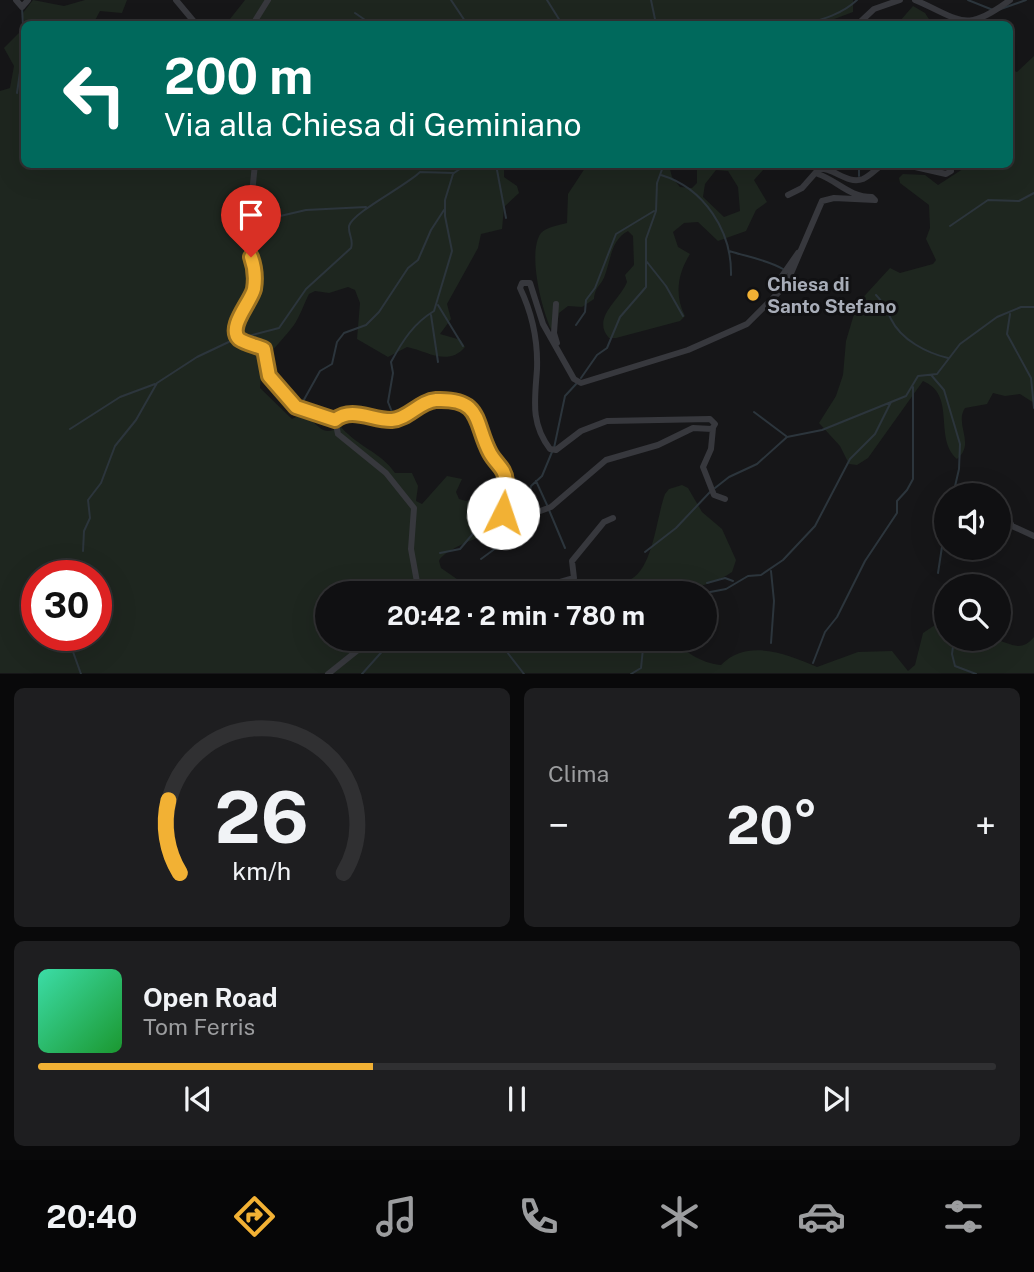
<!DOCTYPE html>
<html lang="it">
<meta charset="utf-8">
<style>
body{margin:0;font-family:"Public Sans",sans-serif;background:#1e1e20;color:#f1f3f6;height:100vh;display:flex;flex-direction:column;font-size:26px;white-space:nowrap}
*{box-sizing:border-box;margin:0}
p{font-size:23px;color:#9c9d9f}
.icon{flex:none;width:38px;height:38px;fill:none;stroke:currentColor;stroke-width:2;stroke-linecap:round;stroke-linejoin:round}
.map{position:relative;height:674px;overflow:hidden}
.sheet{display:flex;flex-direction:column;gap:14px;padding:14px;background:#09090a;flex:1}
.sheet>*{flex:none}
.top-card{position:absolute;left:21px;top:21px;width:992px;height:147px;border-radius:10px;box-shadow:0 7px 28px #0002,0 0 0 2px #303032;background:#00695c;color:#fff;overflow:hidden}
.fabs{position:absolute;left:934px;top:483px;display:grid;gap:14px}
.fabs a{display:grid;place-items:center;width:77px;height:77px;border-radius:50%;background:#101012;box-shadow:0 7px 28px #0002,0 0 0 2px #303032;font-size:35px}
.speed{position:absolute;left:21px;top:560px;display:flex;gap:14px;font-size:35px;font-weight:700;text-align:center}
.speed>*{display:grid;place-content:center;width:91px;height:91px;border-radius:50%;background:#101012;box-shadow:0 7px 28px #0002,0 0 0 2px #303032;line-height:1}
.speed .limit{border:10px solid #d22;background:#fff;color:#111}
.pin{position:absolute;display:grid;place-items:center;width:60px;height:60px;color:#fff;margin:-72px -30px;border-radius:50% 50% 50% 0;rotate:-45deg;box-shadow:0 0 7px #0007}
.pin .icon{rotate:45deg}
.me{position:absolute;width:77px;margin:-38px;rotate:4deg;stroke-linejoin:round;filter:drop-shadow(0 0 5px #0008)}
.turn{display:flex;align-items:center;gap:24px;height:147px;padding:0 28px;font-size:32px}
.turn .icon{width:91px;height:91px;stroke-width:2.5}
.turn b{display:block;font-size:49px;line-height:60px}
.big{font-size:52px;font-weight:700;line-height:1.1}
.sheet .card{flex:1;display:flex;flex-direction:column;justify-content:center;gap:10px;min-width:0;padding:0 24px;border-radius:10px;background:#1e1e20}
.sheet .dial{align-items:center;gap:0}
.dial svg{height:182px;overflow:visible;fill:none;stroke:#303032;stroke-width:7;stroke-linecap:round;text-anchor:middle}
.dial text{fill:#f1f3f6;stroke:none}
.song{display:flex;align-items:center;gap:21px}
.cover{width:84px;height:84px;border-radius:10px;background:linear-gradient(135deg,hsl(160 70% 55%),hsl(130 70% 35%))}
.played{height:7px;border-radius:4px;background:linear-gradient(90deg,#f2b134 35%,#303032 35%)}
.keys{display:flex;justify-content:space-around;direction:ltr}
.heat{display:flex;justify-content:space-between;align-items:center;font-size:38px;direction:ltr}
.sheet .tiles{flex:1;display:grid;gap:14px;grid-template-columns:1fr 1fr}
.card:last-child{grid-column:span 2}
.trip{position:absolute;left:315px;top:581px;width:402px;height:70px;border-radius:35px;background:#101012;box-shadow:0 7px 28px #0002,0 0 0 2px #303032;font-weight:700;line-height:70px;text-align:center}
.tabs{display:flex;height:112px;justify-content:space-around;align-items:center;background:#060607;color:#9c9d9f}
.tabs .icon{width:49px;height:49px}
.tabs .selected{color:#f2b134}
.tabs b{font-size:32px;color:#f1f3f6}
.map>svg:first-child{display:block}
.green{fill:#1e261f;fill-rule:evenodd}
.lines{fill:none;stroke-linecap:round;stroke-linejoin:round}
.stream{stroke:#2c353c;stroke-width:2}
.minor{stroke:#37383d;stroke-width:6}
.route-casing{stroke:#9d7322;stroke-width:18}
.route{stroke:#f2b134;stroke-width:12}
.poi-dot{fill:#f2b134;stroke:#111113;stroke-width:2.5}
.labels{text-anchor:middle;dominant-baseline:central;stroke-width:6;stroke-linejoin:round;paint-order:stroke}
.poi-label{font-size:19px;font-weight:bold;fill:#a8adb8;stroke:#111113;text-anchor:start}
</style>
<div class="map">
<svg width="1034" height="674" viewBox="0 0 1034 674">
<rect width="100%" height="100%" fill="#161618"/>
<path class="green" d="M33 0 64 6 85 0H127L122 13 100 11 93 24H25L22 14Z
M245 0H853V12L821 24H229L230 19Z
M913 6 925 13 932 24H888L900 21Z
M24 28V164L509 165 504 170V177L517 186 519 193 504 207 502 229 481 234 478 248 447 304 451 319 440 334 461 340 465 347C448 367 427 351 407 347L388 357 357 339 360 303 355 290 348 287 329 293 315 291 309 294C304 304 300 316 294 325 276 349 262 354 260 388L292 419 302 414C323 426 319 437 341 427 357 446 382 453 395 473H412L418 486 416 501 422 504 447 476 462 479 456 492 459 499 466 501 494 494 499 499 496 513 500 527 495 533C483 534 442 551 439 561L441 568 477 593H327V639H669C685 650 699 663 721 665 748 638 787 654 817 667L858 652 892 651 908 671 915 665 923 633 938 623 947 622V639C961 639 979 636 993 639 1010 642 1020 654 1034 637V673H0V91L10 88 14 66 4 48ZM37 576H96V635H37Z
M1034 56V403L1020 394 1005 396 993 393 987 404 965 408C954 424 976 444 957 459 933 438 957 395 923 381L868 458 857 465 849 464 840 446 819 423 836 396 843 375 846 341 857 304 890 268 900 273 933 264 936 260 926 239 930 228 929 205 900 183 899 178 903 174 925 175 938 185 969 165 1010 164V69L1017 72Z
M587 165H669L672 177 680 187 692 188 697 183V165H760L764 169 754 180 767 202 756 210 746 231 718 241 698 222 684 223 673 232 678 247 690 254C678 273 674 295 685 316L680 321 616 338H609C591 318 620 300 627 282L625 275 634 265 633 236 628 231C611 240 611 259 605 275 602 285 595 286 594 299L582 307 568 306 559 313 557 325 551 329C542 310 527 252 541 233 546 227 560 225 567 223L568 194ZM716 170 728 171 738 187 740 211 724 217 703 197 705 184Z
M682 485 688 488 702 512 722 529 736 560 732 572C695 599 619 593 574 593 591 586 610 586 627 581 653 573 656 518 665 494L669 489Z"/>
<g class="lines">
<path class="stream" d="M451 0 467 24
M547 0 562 24
M651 0 656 24
M968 0 993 10
M22 8 24 42
M998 10 1026 0
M355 13 371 24
M768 24 791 21 804 24
M805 24C824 19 842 14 857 0
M17 93 24 44
M493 164 497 170 506 218
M661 175C704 188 732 231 731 275
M859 176V164
M263 220 306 210 366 207
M950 226 988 200 1019 201 1034 193
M729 251C748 257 765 259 783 269
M647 262 666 286 683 316
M876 295C884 303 886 309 891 319 901 340 927 353 948 358
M438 305 463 346
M1010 314 1007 334 1031 378 1034 408
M431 315 438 362
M576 325 585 312 586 300 595 288 616 234 654 211
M241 338 279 328 306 289 351 248C354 239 348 235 349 226 353 212 406 186 420 172L454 173 467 164
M932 376 944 390 960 444 959 469 953 495
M581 378 597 355 607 348 620 317 646 287V239L656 211 657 183 664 164
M301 405 320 371 332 364 337 342 344 333 366 325 379 312 408 268 418 260 431 230 444 210
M754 412 786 436
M394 417 388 402 393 373 391 362C403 340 414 323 434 311L452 251 445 216V200L453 174
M70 429 120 397 155 384
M554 448 565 396 577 383
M536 481 547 505
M715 488 729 477 757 464 787 437 822 430 906 396 918 376 937 374 960 344 997 317 1021 307H1034
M549 510 565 548
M83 551 84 531 90 518 88 500 101 483 115 446 136 420 157 383 197 357 235 339
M645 552 676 528 710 492
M440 553 460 549 482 523 502 518
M481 559 500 545 515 523 516 515 527 503 531 486 542 476 552 452
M771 571 774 601 771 643
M938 573 947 514
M707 583 725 578 733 581
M705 593 726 589 748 576 761 575 783 560 815 526 850 459 875 434 891 402
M954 639 952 654 955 666 976 674
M72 649 81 674
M507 652 524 674
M813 663 825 632 837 617 865 561 897 513V501L907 490 913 479V387
M362 674 387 646
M631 674 641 668 644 639"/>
<path class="minor" d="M16 0 22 7 28 0
M176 0 196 24
M915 0C962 20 964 34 1010 0
M253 24 268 0
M858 24 874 9 900 0
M255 164 248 233 255 279 236 334 240 341 264 349 269 376 296 407 335 420
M902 164 946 174 951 171 948 164
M788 195 802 188 817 171
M782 276 798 253
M556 304 554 333 557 343
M335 420 345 415 357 414 396 420 436 400 465 404 472 408 490 452 505 473 507 490 502 509 505 516 516 520 551 507 606 460 658 445 693 428 712 429 715 424 710 419 607 421 581 431 556 450 550 449C530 423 535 399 537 369 538 341 532 313 520 288L522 283H530L543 324 574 379 581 383 688 350 747 324 786 285 822 201 834 198 875 200 872 197C849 197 838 181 818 174L817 169C833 166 846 185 863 179 870 176 876 169 883 164
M335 420 338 434 386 473 414 508 411 549 419 593
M713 428 711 449 703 467 714 495 725 499
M1005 512 1012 526 1034 536
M522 593 574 578 572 561 604 522 613 518
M328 674 358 650 377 647 394 639"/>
</g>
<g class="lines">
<g class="route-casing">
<path id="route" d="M251 257C255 268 256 277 254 289 251 302 227 327 239 339 244 343 257 346 264 349L269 376 296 407 335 420C352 406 373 421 392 420 408 419 420 401 436 400 483 398 474 423 490 453 496 464 505 468 506 481 508 492 502 502 503 513"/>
</g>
<use href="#route" class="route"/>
</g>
<circle class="poi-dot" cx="753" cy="295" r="7"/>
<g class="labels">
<g class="poi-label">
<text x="767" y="284">Chiesa di<tspan x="767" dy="22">Santo Stefano</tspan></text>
</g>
</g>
</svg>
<div class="fabs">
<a><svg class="icon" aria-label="sound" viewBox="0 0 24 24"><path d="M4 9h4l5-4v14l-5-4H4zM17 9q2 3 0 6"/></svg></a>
<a><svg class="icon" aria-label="search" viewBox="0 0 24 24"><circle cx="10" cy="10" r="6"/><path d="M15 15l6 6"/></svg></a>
</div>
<div class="speed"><div class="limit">30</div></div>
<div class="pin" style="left:251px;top:257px;background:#d93025"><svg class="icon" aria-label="arrive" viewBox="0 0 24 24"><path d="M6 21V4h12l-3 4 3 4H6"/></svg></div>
<svg class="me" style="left:503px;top:513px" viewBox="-20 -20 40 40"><circle r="19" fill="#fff"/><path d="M0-13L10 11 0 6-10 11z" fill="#f2b134"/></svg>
<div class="trip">20:42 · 2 min · 780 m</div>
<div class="top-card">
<div class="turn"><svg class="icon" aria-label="left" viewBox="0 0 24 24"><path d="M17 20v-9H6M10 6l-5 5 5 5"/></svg><div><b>200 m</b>Via alla Chiesa di Geminiano</div></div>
</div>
</div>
<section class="sheet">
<div class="tiles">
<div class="card dial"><svg viewBox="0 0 100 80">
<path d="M14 69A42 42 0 1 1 86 69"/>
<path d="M14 69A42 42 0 0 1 9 37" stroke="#f2b134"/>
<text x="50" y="56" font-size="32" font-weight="700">26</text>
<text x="50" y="72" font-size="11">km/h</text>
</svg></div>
<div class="card"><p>Clima</p>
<div class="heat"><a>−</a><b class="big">20°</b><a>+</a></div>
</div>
<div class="card">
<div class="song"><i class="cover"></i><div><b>Open Road</b><p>Tom Ferris</p></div></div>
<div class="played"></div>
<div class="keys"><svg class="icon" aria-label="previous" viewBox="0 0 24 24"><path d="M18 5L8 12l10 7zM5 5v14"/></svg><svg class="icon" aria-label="pause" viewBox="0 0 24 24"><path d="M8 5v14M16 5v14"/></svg><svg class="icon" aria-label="next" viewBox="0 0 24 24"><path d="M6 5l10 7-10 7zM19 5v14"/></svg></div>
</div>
</div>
</section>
<nav class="tabs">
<b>20:40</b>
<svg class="icon selected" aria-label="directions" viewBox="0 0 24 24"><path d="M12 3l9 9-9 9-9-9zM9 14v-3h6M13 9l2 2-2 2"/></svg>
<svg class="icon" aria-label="music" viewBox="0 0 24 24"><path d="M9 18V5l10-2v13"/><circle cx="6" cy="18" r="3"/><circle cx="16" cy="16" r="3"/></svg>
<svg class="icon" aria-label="phone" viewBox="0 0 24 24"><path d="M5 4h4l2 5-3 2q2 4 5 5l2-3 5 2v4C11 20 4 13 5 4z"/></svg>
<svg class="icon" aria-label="climate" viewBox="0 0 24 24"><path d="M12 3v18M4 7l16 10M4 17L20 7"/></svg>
<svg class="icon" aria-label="car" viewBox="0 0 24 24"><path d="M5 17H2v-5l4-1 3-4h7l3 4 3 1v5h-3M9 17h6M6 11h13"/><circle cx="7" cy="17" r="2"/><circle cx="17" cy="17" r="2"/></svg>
<svg class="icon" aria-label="filters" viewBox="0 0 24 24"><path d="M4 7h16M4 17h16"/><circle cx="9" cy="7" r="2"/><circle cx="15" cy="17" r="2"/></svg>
</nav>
